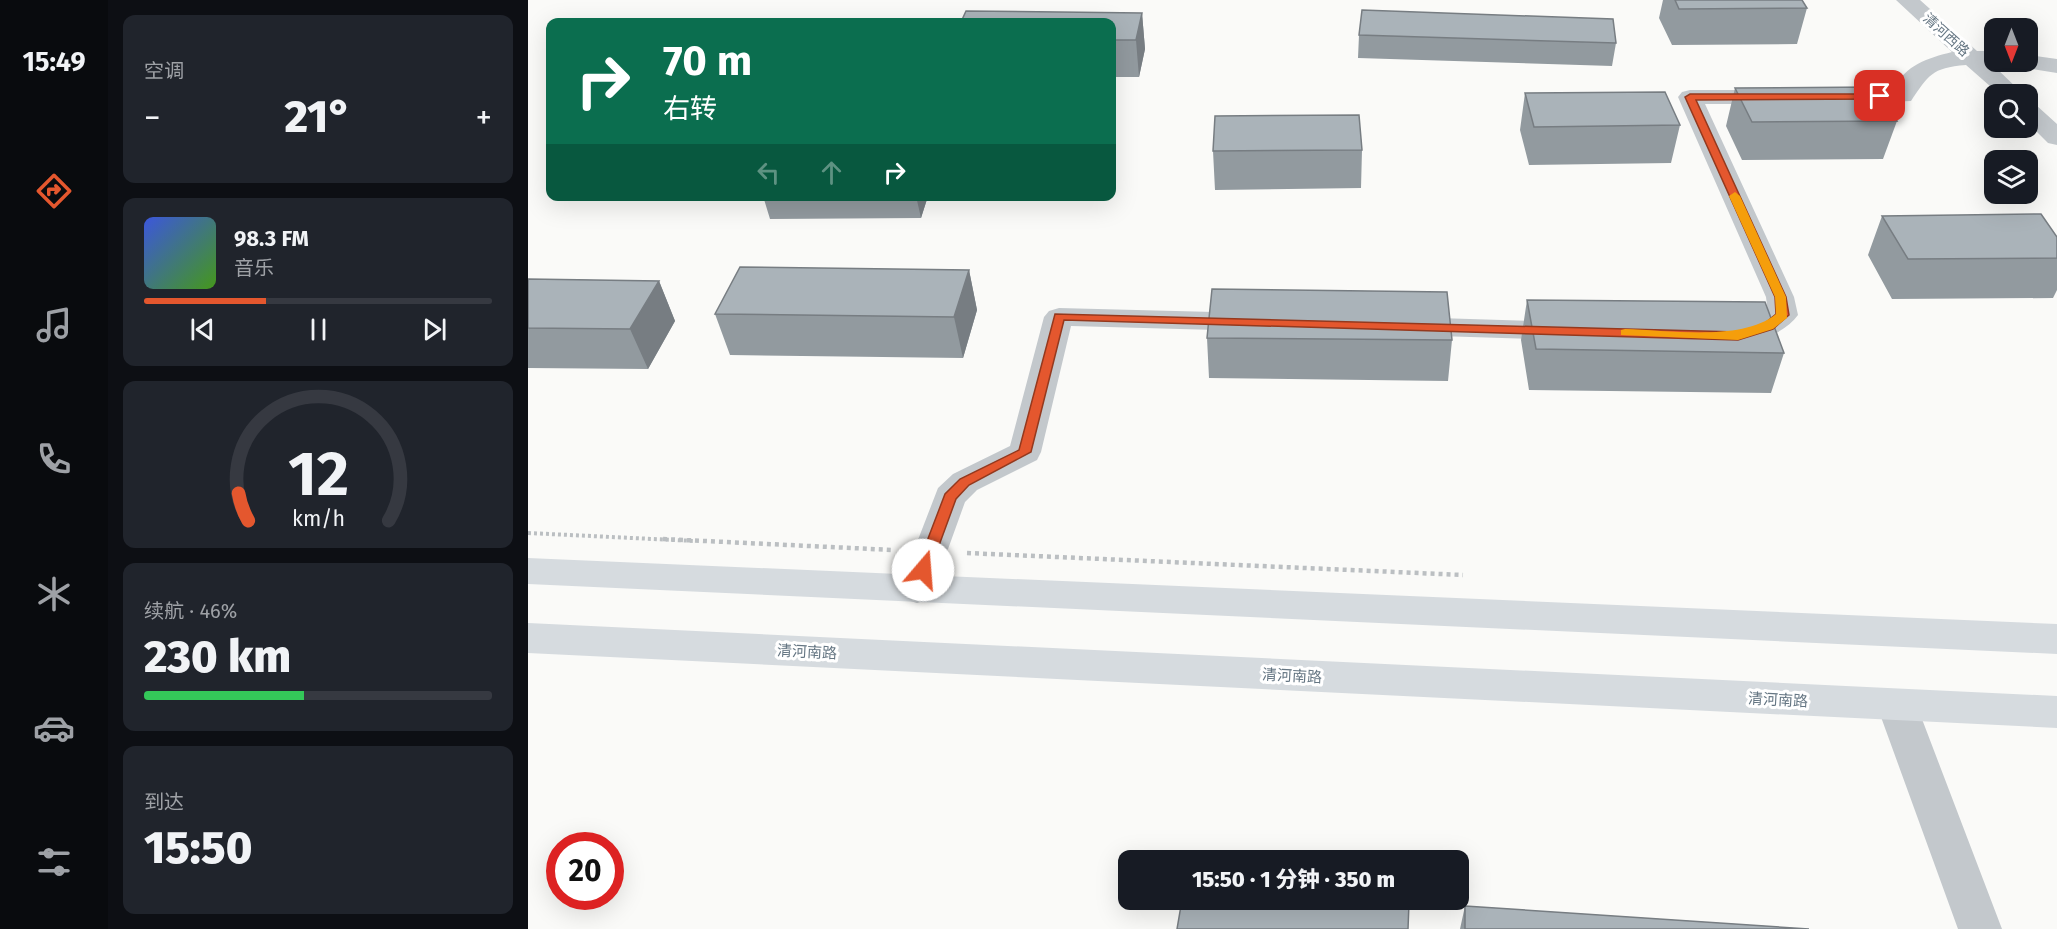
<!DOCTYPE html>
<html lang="zh">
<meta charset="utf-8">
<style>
body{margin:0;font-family:"Fira Sans","Noto Sans SC",sans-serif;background:#20242c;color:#f1f3f6;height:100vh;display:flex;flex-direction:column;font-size:22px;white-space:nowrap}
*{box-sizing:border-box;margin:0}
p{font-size:20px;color:#9ea1a6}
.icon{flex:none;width:33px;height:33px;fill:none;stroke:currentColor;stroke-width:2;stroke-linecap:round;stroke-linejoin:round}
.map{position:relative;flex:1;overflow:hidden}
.panel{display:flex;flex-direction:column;gap:15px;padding:15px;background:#0d0f14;width:420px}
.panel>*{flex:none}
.guide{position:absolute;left:18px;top:18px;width:570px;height:183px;border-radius:12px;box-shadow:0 6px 24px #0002;background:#0b6e4f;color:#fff;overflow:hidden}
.needle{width:39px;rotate:180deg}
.controls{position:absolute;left:1456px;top:18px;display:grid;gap:12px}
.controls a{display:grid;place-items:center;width:54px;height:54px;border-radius:12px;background:#171b24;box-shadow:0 6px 24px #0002;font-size:30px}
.speed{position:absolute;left:18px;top:832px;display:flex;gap:12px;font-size:30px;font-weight:700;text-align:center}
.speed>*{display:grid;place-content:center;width:78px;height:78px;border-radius:50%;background:#171b24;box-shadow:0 6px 24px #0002;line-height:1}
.speed .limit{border:9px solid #d22;background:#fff;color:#111}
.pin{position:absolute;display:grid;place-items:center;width:51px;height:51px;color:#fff;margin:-26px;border-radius:12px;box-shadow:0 3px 9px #0006}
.me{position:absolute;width:66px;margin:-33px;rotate:18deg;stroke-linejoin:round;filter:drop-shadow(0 0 4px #0008)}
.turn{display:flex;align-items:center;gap:21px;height:126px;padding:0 18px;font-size:27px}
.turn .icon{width:78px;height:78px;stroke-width:2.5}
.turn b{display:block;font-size:42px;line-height:51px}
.lanes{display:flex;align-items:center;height:57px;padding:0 18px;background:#0003;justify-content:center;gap:30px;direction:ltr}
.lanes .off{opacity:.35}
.big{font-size:45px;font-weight:800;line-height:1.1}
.panel .tile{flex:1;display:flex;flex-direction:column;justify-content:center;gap:9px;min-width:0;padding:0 21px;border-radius:12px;background:#20242c}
.panel .dial{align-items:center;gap:0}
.dial svg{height:156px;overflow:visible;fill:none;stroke:#363941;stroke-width:7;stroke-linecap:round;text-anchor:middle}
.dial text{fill:#f1f3f6;stroke:none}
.song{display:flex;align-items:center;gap:18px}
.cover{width:72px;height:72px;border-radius:9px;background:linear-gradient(135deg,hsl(230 70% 55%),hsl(100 70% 35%))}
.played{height:6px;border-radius:3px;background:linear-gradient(90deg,#e4572e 35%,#363941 35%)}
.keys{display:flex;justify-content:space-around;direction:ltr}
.heat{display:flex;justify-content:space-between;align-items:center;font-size:33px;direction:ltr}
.charge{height:9px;border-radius:4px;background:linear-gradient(90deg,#34c759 46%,#363941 0)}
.trip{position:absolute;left:590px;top:850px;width:351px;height:60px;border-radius:12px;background:#171b24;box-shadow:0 6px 24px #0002;font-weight:800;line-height:60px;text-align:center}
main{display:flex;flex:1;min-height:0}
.menu{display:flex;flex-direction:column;width:108px;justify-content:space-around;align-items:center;background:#090b0e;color:#9ea1a6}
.menu .icon{width:42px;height:42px}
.menu .current{color:#e4572e}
.menu b{font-size:27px;color:#f1f3f6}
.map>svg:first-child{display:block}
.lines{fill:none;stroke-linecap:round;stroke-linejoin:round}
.path-far1{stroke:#bbbfc2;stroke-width:4;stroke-dasharray:3 3;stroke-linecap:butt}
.path{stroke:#bbbfc2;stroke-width:4.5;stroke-dasharray:4 4;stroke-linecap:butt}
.minor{fill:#c3c8cc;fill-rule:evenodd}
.major{fill:#d6dbdf;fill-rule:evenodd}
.wall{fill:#929a9f}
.shaded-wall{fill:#777d82}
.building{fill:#aab3b9;stroke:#777d82;stroke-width:1.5}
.route{fill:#e4572e;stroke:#94391e;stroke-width:1.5}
.slow{fill:#f59e0b}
.labels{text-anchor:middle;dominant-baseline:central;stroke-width:6;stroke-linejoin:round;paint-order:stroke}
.far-street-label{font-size:14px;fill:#657683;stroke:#fff}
.street-label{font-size:15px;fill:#657683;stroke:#fff}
</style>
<main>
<nav class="menu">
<b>15:49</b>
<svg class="icon current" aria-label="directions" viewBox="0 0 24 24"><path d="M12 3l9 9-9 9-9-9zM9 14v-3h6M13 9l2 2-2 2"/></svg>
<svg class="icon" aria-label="music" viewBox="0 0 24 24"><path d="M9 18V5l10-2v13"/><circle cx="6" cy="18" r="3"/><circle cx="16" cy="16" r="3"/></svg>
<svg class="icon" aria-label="phone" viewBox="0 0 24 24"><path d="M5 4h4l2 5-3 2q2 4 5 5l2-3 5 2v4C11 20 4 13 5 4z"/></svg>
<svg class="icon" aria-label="climate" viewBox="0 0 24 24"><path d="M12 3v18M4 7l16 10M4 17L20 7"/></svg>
<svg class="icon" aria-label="car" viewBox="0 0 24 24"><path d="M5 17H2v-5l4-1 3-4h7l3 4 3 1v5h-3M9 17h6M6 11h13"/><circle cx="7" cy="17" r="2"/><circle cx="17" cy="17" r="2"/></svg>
<svg class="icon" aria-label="filters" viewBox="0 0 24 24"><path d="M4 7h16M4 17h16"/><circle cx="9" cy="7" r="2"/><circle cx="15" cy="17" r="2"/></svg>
</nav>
<section class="panel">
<div class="tile"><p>空调</p>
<div class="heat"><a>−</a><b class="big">21°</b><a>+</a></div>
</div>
<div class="tile">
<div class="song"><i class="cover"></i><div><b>98.3 FM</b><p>音乐</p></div></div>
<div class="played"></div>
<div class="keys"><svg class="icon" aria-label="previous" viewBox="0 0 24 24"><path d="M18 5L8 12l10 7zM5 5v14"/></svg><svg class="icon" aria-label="pause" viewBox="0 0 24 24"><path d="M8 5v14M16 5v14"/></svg><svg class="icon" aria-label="next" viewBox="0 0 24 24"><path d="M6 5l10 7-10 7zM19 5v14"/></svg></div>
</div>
<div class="tile dial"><svg viewBox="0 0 100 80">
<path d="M14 69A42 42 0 1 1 86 69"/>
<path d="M14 69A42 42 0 0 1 9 55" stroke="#e4572e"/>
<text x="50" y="56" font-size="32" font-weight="700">12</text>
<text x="50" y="72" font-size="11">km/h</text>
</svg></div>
<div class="tile"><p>续航 · 46%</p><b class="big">230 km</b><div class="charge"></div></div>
<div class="tile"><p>到达</p><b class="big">15:50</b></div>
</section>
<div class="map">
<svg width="1529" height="929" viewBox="0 0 1529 929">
<rect width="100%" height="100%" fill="#fafaf8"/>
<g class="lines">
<path class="path-far1" d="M0 533 167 541"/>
<path class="path" d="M135 539 365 550
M439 553 935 575"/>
<path class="minor" d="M1368 0H1392L1449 51H1467V62H1476L1465 65 1495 94H1471L1438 65C1403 68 1401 75 1383 101L1307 104 1299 102 1295 97 1299 92 1307 90 1366 89C1377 65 1400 58 1424 52Z
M1500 55 1529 59V73L1492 67 1489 62H1500Z
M1162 90H1250L1258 92 1262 97 1258 102 1250 104H1177L1266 297 1270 315C1255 336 1216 349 1191 343L1187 336 1191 329 1231 320 1240 313 1238 297 1150 97 1154 92Z
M1500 103 1508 105 1529 124V145L1520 143 1500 123Z
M531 308 725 313 735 316 740 322 735 328 725 331 543 326 513 452 509 460 449 490 437 502 402 599 389 603 376 599 371 589 410 488 425 474 482 446 516 317 521 311Z
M878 317 1040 322 1050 324 1055 331 1050 338 1040 340 878 335 868 332 863 326 868 320Z
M1369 690 1383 695 1389 706 1474 929H1430L1349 706 1355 695Z"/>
<path class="major" d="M0 558 1529 624V654L0 584Z
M0 623 1529 696V728L0 653Z"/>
</g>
<path class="wall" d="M1135 0H1274L1279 8 1269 44 1144 45 1131 18Z
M614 13 617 49 611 77H584V22Z
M831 35 1088 43 1084 66 830 58Z
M1207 88 1369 121 1355 159 1214 160 1198 126Z
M997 93 1152 125 1143 163 1001 165 992 130Z
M834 150 833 188 687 190 685 151Z
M235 196H400L393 218 242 219Z
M1354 216 1529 237V290L1525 298 1364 299 1340 255Z
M441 270 449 310 435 358 202 355 187 314Z
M0 279 131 281 147 321 120 369 0 368Z
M999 300 1256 353 1243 393 1001 390 993 340Z
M679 338 924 340 920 381 681 378Z
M937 906 1281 929H932Z"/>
<path class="shaded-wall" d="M614 13 617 49 611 77 608 40Z
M388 196H400L393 218Z
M441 270 449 310 435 358 426 317Z
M131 281 147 321 120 369 102 329Z"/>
<path class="building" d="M1147 0H1274L1279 8 1151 9Z
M834 10 1085 19 1088 43 831 35Z
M438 11 614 13 608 40H584V22H433Z
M1347 87 1369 121 1224 122 1207 88Z
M1137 92 1152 125 1006 127 997 93Z
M831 115 834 150 685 151 687 116Z
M1513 214 1529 237V258L1380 259 1354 216Z
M212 267 441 270 426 317 187 314Z
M0 279 131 281 102 329 0 328Z
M684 289 919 292 924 340 679 338Z
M999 300 1237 302 1256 353 1008 349Z
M654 900H838L881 903 880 929H649Z
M937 906 1281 929H937Z"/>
<path class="route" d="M1162 94H1352L1357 96 1352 99 1168 100 1258 297 1261 315 1245 329 1210 340 536 320 503 452 441 485 428 499 402 570 400 574H390L388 570 417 494 432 479 491 450 527 314 1210 332 1236 324 1248 314 1247 297 1157 97Z"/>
<path class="slow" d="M1207 192 1212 196 1258 297 1259 318 1245 329 1210 340 1093 335V330L1097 329C1141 330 1214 342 1248 314L1247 297 1201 196Z"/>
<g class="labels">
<g class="far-street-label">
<text transform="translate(1418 35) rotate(42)">清河西路</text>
</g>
<g class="street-label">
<text transform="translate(279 652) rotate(3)">清河南路</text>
<text transform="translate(764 676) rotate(3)">清河南路</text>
<text transform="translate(1250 700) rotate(3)">清河南路</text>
</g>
</g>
</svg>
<div class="controls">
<a><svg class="needle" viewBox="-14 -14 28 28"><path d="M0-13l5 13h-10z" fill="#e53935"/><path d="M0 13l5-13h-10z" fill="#9ea1a6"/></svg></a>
<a><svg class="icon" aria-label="search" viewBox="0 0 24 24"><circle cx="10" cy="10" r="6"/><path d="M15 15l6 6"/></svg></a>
<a><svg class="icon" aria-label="layers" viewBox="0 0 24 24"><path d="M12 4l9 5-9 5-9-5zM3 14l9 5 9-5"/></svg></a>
</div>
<div class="speed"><div class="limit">20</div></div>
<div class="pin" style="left:1352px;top:96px;background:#d93025"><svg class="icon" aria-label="arrive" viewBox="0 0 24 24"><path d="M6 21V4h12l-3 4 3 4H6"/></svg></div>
<svg class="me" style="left:395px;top:570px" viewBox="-20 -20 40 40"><circle r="19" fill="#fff"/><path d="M0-13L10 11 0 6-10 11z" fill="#e4572e"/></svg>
<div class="trip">15:50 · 1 分钟 · 350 m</div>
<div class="guide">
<div class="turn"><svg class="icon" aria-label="right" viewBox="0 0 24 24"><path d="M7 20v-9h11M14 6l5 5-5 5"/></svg><div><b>70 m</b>右转</div></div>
<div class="lanes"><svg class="icon off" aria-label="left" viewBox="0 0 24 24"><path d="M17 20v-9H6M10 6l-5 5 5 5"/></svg><svg class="icon off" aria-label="ahead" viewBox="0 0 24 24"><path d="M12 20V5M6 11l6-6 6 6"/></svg><svg class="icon" aria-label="right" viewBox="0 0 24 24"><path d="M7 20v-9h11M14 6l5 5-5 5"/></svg></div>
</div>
</div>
</main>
